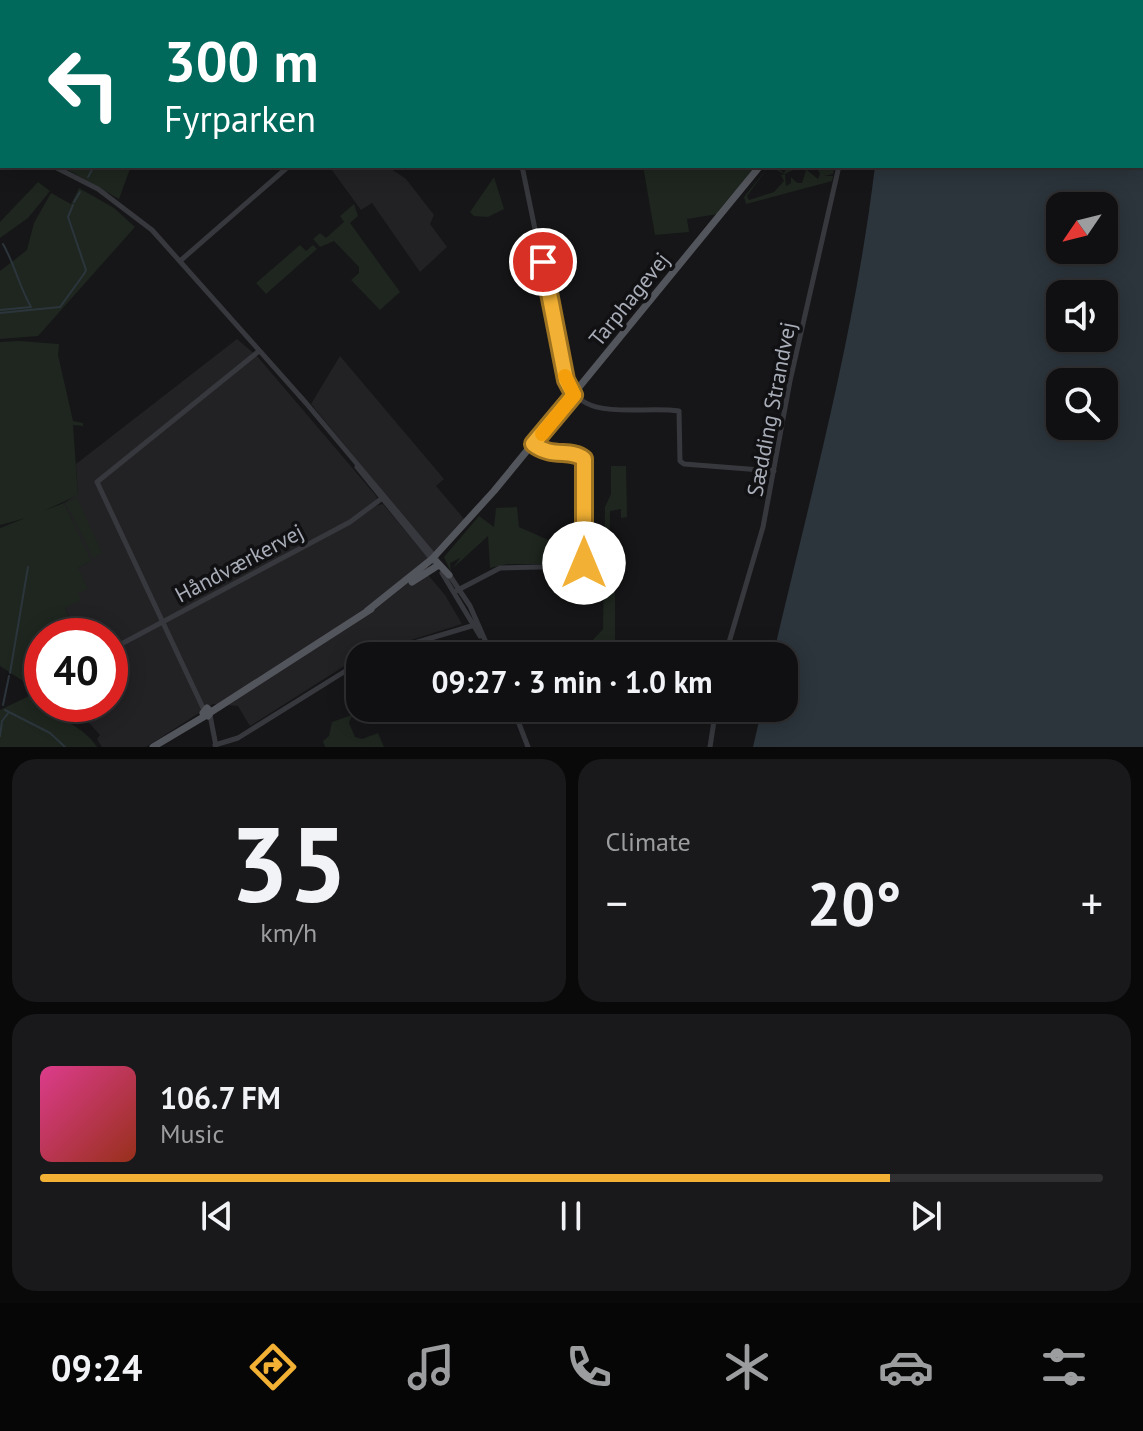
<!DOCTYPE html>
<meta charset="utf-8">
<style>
body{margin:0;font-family:"PT Sans",sans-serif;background:#19191b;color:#f1f3f6;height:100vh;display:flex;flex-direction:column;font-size:30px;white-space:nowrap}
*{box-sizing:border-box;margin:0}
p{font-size:26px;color:#9c9d9f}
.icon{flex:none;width:44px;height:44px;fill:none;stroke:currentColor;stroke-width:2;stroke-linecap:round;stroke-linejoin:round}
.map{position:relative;height:747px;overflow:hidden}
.drawer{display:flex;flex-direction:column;gap:12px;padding:12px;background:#09090a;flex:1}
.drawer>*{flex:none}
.hud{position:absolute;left:0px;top:0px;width:1144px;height:168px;box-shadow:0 4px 20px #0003,0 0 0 2px #303032;background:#00695c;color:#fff;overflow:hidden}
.needle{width:52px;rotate:235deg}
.tools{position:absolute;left:1046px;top:192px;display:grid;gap:16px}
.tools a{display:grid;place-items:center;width:72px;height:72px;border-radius:16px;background:#101012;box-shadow:0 4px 20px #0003,0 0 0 2px #303032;font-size:40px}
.speed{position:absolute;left:24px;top:618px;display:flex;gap:16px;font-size:40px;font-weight:700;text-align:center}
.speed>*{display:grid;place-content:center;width:104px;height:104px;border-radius:50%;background:#101012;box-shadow:0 4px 20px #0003,0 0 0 2px #303032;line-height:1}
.speed .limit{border:12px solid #d22;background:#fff;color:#111}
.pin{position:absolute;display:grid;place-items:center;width:68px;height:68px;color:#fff;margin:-34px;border:4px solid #fff;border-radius:50%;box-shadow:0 2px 8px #0007}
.me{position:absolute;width:88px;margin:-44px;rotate:0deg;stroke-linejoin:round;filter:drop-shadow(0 0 6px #0008)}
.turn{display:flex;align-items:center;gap:28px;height:168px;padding:0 32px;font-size:36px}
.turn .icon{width:104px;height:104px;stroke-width:2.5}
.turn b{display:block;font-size:56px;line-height:68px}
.big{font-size:60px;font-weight:700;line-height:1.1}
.drawer .widget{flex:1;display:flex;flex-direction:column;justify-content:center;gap:12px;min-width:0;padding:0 28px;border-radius:24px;background:#19191b}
.drawer .dial{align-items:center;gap:0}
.dial b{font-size:104px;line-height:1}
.song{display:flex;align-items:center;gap:24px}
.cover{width:96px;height:96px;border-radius:12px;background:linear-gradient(135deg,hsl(330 70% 55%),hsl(10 70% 35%))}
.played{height:8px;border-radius:4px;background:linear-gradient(90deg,#f2b134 80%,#303032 80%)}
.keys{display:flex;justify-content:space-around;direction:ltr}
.heat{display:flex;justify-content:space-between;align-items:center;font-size:44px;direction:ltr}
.drawer .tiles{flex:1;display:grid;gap:12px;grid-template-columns:1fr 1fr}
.widget:last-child{grid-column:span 2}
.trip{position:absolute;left:346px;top:642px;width:452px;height:80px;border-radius:24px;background:#101012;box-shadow:0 4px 20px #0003,0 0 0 2px #303032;font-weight:700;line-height:80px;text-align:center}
.menu{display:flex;height:128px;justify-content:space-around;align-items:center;background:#060607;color:#9c9d9f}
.menu .icon{width:56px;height:56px}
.menu .on{color:#f2b134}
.menu b{font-size:36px;color:#f1f3f6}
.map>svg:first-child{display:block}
.built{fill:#222225}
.green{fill:#1e261f}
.water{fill:#2c353c;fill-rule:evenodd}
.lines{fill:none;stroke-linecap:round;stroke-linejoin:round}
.stream{stroke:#2c353c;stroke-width:2}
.minor{stroke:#37383d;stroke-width:5}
.major{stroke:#53555c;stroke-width:7}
.route-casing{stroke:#9d7322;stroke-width:20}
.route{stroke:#f2b134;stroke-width:14}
.slow{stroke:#f59e0b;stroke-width:14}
.labels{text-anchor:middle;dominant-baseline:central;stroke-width:7;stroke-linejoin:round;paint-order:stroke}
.street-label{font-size:22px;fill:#a8adb8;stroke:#111113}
</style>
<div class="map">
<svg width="1143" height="747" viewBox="0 0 1143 747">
<rect width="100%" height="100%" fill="#161618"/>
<path class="built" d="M329 166H387L406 179 434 215 430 224 447 247 420 272 372 203 361 210Z
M237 339 257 356 377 497 375 506 383 504 427 557 429 576 445 595 462 624 360 656 250 726 238 706 213 704 146 747H102L97 739 100 735 72 704H110V636H57L74 628 65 608 78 593V568L90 561 64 503 78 494 76 464Z
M340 356 444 479 436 486 465 520 433 553 311 404Z"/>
<path class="green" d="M69 166H131L119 199 68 170Z
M643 166H757L718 214 687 219 689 232 655 235Z
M769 166 747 196 749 200 774 192 784 181 781 175 785 174 778 171 775 166 784 173 787 166 797 168 785 174 786 186 791 183V177L797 183H802L806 170 802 166 818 179 820 173 815 166H835L833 174 824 176H833L832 181 746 204 744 197Z
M494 177 504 209 488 217 474 216 470 212Z
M38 182 50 191 28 218 0 238V222Z
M79 188 114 208 135 227 38 336 0 339V271L27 250 34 223 51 193 71 204Z
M354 204 358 216 350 223 400 292 380 310 351 280 359 273V267L334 241 320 247 313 239 320 233 326 238 344 222 340 216Z
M300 245 306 251 313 245 317 249 266 294 256 283Z
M19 341 59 344 58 355 73 421 83 423V426L73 425 78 495 33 516 0 525V342Z
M611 466H626L627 517 621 518V509L610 511 609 593H615V656H591V642L603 629 605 507 611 494Z
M77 498 102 553 93 558 66 503Z
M64 503 91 561 78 568 88 589 78 593 81 600 65 608 74 628 57 636H42V643L36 646 42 660V685L31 691 23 681 0 666V528Z
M517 507 519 527 566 548H577L579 519 575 518 582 513 579 564H508L490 568 488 536 453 568 460 558 450 563 451 572 444 557 479 516 494 527 496 508Z
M29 696C49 717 82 723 97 747H0V710Z
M352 715 349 723 355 737 362 739 378 733 384 747H325L323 741 329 736 332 722Z"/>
<path class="water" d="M1107 0H1143V747H753L762 708H784V656H773C811 493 855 333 875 166H1142V2ZM1060 206H1104V250H1060ZM1060 294H1104V338H1060ZM1060 382H1104V426H1060Z"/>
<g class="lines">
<path class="stream" d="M199 0V2
M870 0 871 2
M88 177 93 168
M74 202 80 192
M3 244C15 265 19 286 31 307
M0 310 31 307
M0 313 60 307 84 274 86 270 68 217 73 205
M10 673 28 567
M3 705 9 676
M5 710 50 733 65 747
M0 736 2 721 9 712"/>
<path class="minor" d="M478 0V2
M0 141 2 142
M53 166 98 189 152 230 306 403 436 558
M522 166 566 380C582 424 641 405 679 411L680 461 684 464 774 471
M180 261 289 166
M357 467 434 562
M442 573 480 636
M448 573 470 606 492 656
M456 591 500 568 583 566 584 457 550 454 533 444
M110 650 350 522 381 499
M371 656 478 624
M725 656 763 527 790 381 839 166
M513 708 528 747
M204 710 97 482 259 351
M210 715 216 746
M215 745 238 738 360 662
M710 747 716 708"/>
<path class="major" d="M852 0V2
M437 562 449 575
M412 582 437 566
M367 611 432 559 494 491 760 166
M207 708 211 712 208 716 203 713Z
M211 712 371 609
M153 747 205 716"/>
</g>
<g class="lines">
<g class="route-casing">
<path id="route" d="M543 262 566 380 574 395 533 444C552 459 571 448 584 459V563"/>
</g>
<use href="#route" class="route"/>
<path class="slow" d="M542 434 574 395 565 376"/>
</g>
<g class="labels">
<g class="street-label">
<text transform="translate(629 299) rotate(-51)">Tarphagevej</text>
<text transform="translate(771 409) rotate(-79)">Sædding Strandvej</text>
<text transform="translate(239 563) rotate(-28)">Håndværkervej</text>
</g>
</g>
</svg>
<div class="tools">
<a><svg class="needle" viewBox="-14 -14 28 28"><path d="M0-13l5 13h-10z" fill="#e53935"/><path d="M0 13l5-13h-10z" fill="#9c9d9f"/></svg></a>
<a><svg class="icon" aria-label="sound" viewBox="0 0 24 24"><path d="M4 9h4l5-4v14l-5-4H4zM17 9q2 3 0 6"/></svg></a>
<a><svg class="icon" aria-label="search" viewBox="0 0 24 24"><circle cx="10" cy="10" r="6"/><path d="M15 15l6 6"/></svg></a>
</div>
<div class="speed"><div class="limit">40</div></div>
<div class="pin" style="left:543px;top:262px;background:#d93025"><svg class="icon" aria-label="arrive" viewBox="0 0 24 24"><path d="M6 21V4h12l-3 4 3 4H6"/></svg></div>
<svg class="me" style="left:584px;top:563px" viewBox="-20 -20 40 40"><circle r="19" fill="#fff"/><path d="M0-13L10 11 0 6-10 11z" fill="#f2b134"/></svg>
<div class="trip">09:27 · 3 min · 1.0 km</div>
<div class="hud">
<div class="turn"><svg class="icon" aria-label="left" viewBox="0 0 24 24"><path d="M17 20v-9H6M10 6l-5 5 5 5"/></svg><div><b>300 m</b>Fyrparken</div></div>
</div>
</div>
<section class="drawer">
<div class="tiles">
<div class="widget dial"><b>35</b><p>km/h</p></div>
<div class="widget"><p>Climate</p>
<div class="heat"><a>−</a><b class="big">20°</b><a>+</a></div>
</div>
<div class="widget">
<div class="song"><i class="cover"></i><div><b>106.7 FM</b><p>Music</p></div></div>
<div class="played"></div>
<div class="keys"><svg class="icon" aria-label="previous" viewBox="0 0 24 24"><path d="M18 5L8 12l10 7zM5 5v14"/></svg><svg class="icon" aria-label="pause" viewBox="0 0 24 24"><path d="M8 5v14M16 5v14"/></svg><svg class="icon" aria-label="next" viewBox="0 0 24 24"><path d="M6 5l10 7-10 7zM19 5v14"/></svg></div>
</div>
</div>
</section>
<nav class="menu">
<b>09:24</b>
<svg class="icon on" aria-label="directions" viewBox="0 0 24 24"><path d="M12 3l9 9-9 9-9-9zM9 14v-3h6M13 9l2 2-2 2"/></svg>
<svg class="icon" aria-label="music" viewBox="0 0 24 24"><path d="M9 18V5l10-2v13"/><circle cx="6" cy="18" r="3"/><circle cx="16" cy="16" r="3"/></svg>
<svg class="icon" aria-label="phone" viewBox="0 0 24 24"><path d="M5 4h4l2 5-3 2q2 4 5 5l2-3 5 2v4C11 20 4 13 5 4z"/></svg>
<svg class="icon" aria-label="climate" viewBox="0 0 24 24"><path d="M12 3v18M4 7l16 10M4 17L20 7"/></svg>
<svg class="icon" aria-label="car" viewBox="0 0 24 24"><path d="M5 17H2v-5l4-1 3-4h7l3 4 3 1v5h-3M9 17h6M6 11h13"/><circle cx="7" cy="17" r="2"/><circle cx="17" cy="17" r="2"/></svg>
<svg class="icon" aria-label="filters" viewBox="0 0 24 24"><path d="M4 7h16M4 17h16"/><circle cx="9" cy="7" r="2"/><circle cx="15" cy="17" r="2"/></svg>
</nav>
